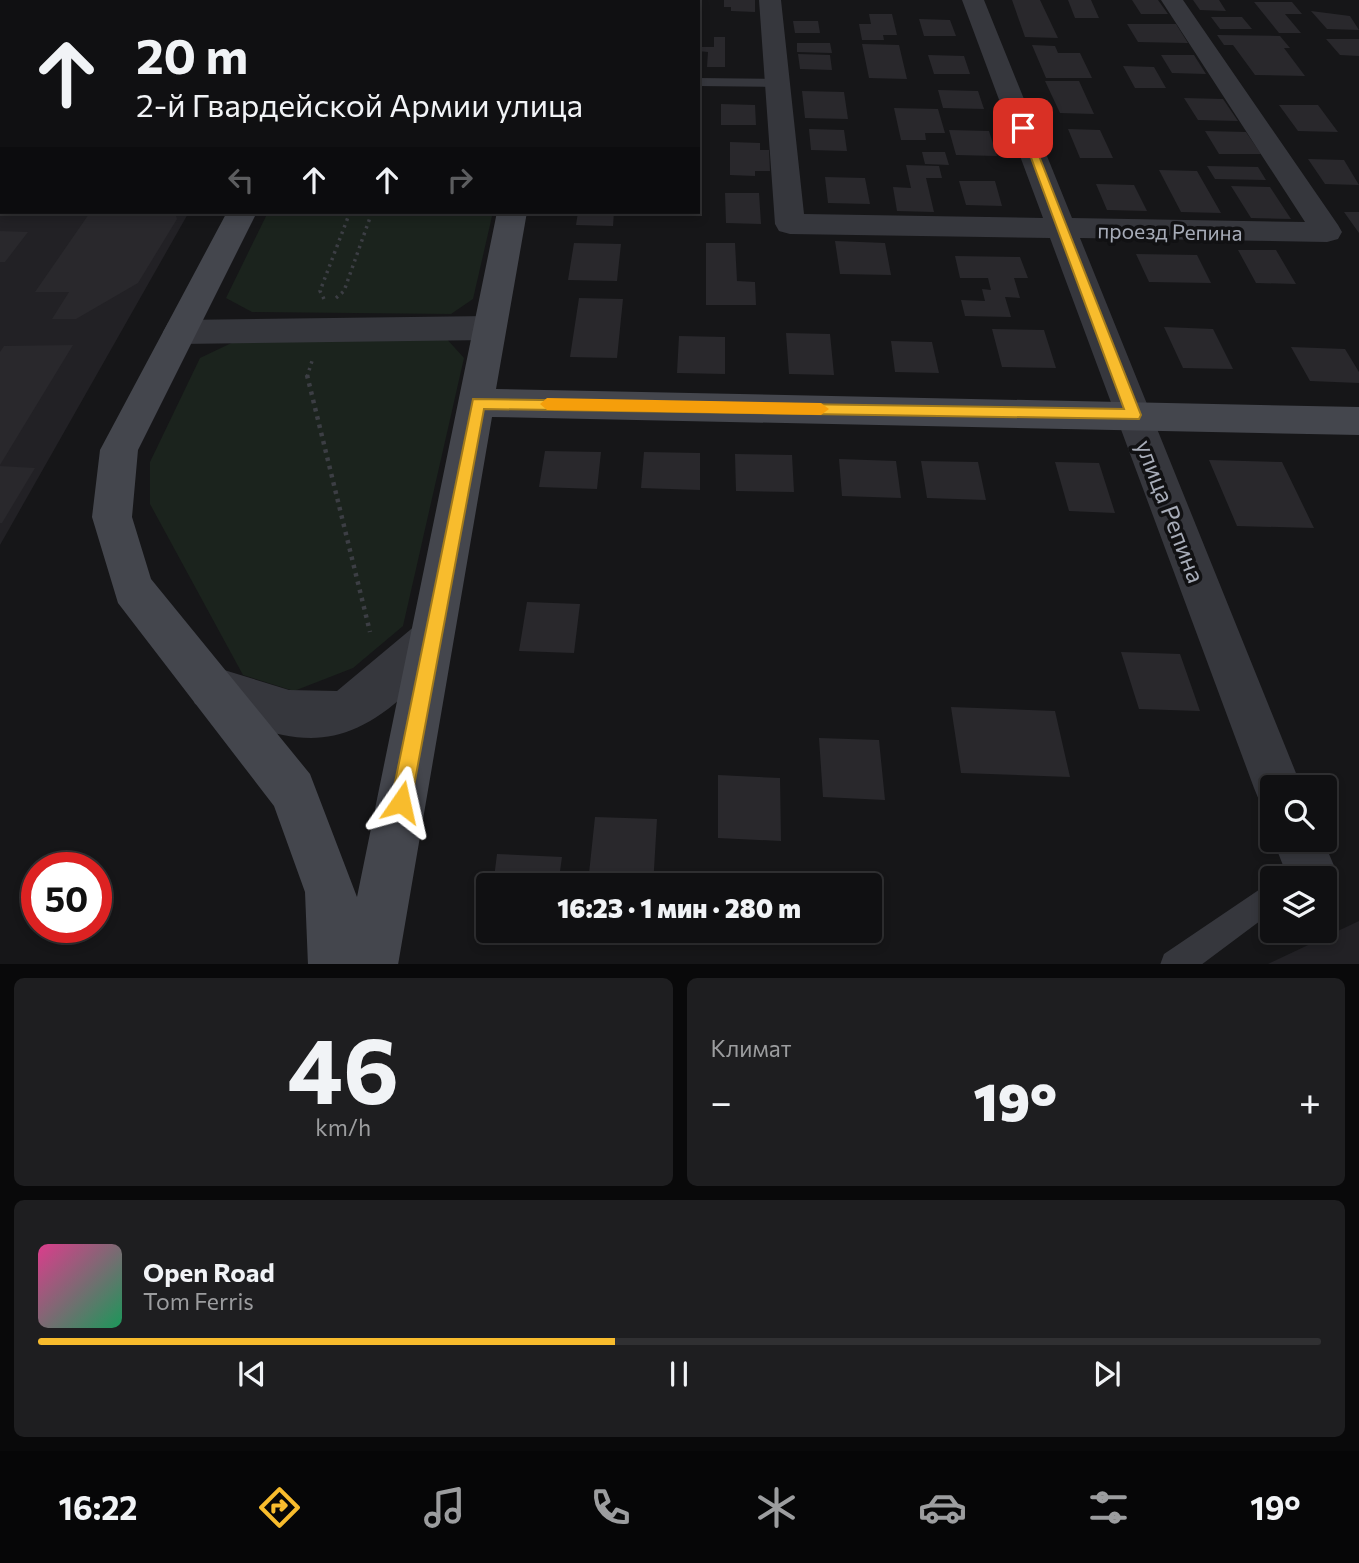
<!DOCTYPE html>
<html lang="ru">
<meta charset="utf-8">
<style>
body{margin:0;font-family:Commissioner,sans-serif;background:#1e1e20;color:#f1f3f6;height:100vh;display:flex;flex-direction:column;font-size:26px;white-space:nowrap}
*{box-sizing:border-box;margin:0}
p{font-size:23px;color:#9c9d9f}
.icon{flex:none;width:38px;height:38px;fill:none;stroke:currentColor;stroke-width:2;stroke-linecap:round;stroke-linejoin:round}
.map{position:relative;height:964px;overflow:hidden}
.drawer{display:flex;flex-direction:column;gap:14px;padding:14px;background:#09090a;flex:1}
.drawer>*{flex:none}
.top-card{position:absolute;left:0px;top:0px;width:700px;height:214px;box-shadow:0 4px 10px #0003,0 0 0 2px #303032;background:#101012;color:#f1f3f6;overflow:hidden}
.buttons{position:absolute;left:1260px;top:775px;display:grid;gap:14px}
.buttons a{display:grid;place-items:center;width:77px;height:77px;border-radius:7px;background:#101012;box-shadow:0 4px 10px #0003,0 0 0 2px #303032;font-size:35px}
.speed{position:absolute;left:21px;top:852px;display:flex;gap:14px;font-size:35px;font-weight:700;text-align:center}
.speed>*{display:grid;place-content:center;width:91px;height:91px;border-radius:50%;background:#101012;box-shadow:0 4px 10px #0003,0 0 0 2px #303032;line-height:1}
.speed .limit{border:10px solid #d22;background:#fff;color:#111}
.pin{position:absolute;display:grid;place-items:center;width:60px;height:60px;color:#fff;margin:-30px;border-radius:14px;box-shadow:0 4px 10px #0006}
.me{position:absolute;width:77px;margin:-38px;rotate:11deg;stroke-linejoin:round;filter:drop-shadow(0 0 5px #0008)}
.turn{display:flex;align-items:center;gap:24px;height:147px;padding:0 21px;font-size:32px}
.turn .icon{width:91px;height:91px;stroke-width:2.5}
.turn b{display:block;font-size:49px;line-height:60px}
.lanes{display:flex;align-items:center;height:66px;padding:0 21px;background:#0003;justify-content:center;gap:35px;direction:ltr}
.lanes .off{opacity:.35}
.big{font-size:52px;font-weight:800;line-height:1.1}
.drawer .widget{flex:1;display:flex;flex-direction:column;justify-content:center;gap:10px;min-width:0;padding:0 24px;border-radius:10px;background:#1e1e20}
.drawer .dial{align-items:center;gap:0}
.dial b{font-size:91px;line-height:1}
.song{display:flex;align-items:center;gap:21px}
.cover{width:84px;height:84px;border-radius:10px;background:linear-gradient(135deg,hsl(330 70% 55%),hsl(150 70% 35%))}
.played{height:7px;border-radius:4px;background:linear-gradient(90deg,#f8bc2d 45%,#303032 45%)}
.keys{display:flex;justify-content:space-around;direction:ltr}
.heat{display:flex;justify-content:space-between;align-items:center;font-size:38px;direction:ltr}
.drawer .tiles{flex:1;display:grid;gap:14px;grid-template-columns:1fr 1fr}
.widget:last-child{grid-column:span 2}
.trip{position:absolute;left:476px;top:873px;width:406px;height:70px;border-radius:7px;background:#101012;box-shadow:0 4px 10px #0003,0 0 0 2px #303032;font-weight:800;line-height:70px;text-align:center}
.dock{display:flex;height:112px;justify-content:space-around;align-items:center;background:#060607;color:#9c9d9f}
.dock .icon{width:49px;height:49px}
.dock .on{color:#f8bc2d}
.dock b{font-size:32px;color:#f1f3f6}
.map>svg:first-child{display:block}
.built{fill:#222125}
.green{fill:#1b231d}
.building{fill:#29282c}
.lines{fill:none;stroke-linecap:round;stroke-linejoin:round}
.path-far1{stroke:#3c3e44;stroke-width:3.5;stroke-dasharray:2.5 4.5;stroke-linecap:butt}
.path{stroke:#3c3e44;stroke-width:4.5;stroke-dasharray:3.5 5;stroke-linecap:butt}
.lane{fill:#36373d;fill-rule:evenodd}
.street{fill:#36373d;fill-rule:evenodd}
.secondary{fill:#44464d;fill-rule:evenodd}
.route{fill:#f8bc2d;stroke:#a17a1d;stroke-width:2}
.slow{fill:#f59e0b}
.labels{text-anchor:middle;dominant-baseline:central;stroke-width:7;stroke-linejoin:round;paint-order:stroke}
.far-street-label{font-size:21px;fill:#a7acb8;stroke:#111113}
.street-label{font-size:24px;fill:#a7acb8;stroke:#111113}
</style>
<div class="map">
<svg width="1359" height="965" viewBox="0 0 1359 965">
<rect width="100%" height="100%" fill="#161618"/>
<path class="built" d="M0 0H309L2 2V212H189L0 545Z
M1359 921V964H1268Z"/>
<path class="green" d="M268 212H493L473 299 451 314 252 312 226 298Z
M244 337H445L464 358 403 626 353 668 294 691 243 675 150 504V462L200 358Z"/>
<path class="building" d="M724 0H755V12L731 11V7H724Z
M1012 0H1040L1058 38 1025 37Z
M1068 0H1091L1099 18H1075Z
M1132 0H1158L1168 14H1141Z
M1193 0H1219L1226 11 1200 10Z
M1254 2H1292L1302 14H1285L1301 33H1279Z
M1311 11 1350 16 1359 30 1327 29Z
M869 14H892L897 35H883L884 40H862L859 24H871Z
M1211 17H1242L1252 29H1220Z
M919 19 950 20 956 36H924Z
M793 21H818L820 33H795Z
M1127 24H1176L1188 43 1138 42Z
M1217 35 1280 36 1290 48H1284L1305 76 1255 75 1233 45H1224Z
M714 37H725V67H707L708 52 698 51V47H714Z
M1326 39H1359V56L1340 55Z
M797 43H830L832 53 797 52Z
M862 44 899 45 907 79 869 78Z
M1032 45 1055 46 1058 53H1080L1092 78H1046Z
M798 54 830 55 832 70 800 69Z
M928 55 964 56 970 74H934Z
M1161 55H1194L1206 74 1172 73Z
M1123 66 1154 67 1166 88H1135Z
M1045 81H1079L1094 114 1060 113Z
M938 90 978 91 984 109 943 108Z
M802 91 844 92 848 119 805 118Z
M1184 98 1223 99 1238 121 1198 120Z
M721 104 755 105 756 125H721Z
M1279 105H1318L1338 132 1298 131Z
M894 108 938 109 945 133H925L926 140H901Z
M809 129 844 130 847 151 811 150Z
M1068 129 1100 130 1113 158H1080Z
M949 130 989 131 997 156 956 155Z
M1205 131 1246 132 1261 154H1219Z
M730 142 760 143V150H769L770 171H755V176L730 175Z
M922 152H945L949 165 925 164Z
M1308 159 1344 160 1359 185 1325 184Z
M906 165 939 166 942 178H926L934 212 897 211 893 187 911 188Z
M1207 166 1258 167 1266 180 1215 179Z
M1159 170 1197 171 1221 213 1181 212Z
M825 177 865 178 870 204 828 203Z
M959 181H995L1002 206 966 205Z
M1096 184 1134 185 1147 211 1107 210Z
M1231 186 1270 187 1291 219 1251 218Z
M725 193H759L761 224 726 223Z
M141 212H175L177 219 138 283 76 319H52L69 292H35L89 214 136 215Z
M578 212H614L613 226 576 225Z
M1344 212H1359V233Z
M0 231 28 232 5 262H0Z
M835 241 885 243 891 275 840 274Z
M574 243 621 244 617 281 568 280Z
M706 243H735L737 281 755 282 756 305H706Z
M1238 250H1276L1296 284 1256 283Z
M1136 254 1197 255 1211 283 1149 282Z
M955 256 1020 257 1028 278H1014L1020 298 1005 297 1011 317 965 316 961 300 985 301 982 289 991 290 988 278H960Z
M579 298 623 299 617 358 570 357Z
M1164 327 1213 329 1233 369 1183 368Z
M992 329 1044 330 1056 368 1002 367Z
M786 333 830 334 834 375 789 374Z
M679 336 725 337V374L677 373Z
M891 341 932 342 939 373 895 372Z
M73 345 0 465V352L4 346Z
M1291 347 1345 349 1359 372V383L1310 381Z
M545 451 601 452 597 489 539 487Z
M644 452 700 453V490L641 488Z
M735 454 792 455 794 492 736 491Z
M839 459 896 461 901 498 842 496Z
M1209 460 1282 462 1314 528 1237 526Z
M921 461 978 462 986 500 927 498Z
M1055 462 1099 463 1115 513 1069 511Z
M0 466 35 468 2 523H0Z
M527 602 580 604 574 653 519 651Z
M1121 652 1180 654 1200 711 1139 709Z
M951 707 1055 711 1070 777 961 773Z
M819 738 879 740 885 800 823 797Z
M718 775 780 778 781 841 718 838Z
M595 817 657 819 653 886 588 883Z
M497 854 562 857 558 886H493Z"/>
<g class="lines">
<path class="path-far1" d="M336 298 344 291 372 212
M324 299 320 291 350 212
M307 377 312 361"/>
<path class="path" d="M307 375 370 632"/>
<path class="lane" d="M698 78 775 79 782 83 775 87 698 86Z
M1272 881V912L1201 965H1160L1164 954Z"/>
<path class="street" d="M759 0H781L804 214 1043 218 962 0H984L1072 218 1305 222 1161 0H1183L1338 225 1342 232 1338 239 1327 242 1080 238 1302 788H1272V810L1261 805 1254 788 1050 238 790 234 779 231 775 224Z
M489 316 501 319 506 328 501 337 489 340 180 344 168 341 163 332 168 323 180 320Z
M431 619 446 625 453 640C444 662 425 676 408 692 332 763 281 739 195 704L188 688 195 672 211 666 289 690 337 691 416 625Z
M1273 840H1323L1335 868 1327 886 1325 887V878H1288Z"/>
<path class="secondary" d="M339 0H361L338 2Z
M543 0H565V2H543Z
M227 212H257L138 450 132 517 151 579 310 774 357 897 497 212H527L496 389 1359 407V435L492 417 398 965H308L305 892 274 806 118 603 92 517 100 450Z"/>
</g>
<path class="route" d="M1019 125 1028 128 1141 415 1139 419 484 409 411 802 408 809 401 812 394 809 391 802 473 399 1124 409Z"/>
<path class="slow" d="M547 398 821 403 829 409 821 415 547 410 540 404Z"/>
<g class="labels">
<g class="far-street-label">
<text transform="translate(1170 231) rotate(1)">проезд Репина</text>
</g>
<g class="street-label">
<text transform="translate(1171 511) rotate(69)">улица Репина</text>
</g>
</g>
</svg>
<div class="buttons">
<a><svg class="icon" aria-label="search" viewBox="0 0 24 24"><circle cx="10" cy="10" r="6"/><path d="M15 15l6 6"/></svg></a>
<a><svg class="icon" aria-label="layers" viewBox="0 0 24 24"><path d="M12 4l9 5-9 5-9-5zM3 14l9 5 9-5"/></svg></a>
</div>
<div class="speed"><div class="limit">50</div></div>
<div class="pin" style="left:1023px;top:128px;background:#d93025"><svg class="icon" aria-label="arrive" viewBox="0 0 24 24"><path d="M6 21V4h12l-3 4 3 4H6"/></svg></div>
<svg class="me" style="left:401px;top:802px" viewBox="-20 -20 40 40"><path d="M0-17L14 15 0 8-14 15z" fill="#f8bc2d" stroke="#fff" stroke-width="4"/></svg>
<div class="trip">16:23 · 1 мин · 280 m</div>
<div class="top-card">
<div class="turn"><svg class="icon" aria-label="ahead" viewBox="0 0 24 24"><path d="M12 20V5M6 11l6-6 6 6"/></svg><div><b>20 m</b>2-й Гвардейской Армии улица</div></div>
<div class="lanes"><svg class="icon off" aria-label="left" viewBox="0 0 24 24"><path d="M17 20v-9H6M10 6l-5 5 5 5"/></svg><svg class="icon" aria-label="ahead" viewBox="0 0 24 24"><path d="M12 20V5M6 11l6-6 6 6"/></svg><svg class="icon" aria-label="ahead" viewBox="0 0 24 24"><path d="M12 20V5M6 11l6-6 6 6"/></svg><svg class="icon off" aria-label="right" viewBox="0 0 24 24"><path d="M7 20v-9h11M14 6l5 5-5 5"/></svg></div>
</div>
</div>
<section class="drawer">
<div class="tiles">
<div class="widget dial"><b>46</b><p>km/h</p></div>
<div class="widget"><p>Климат</p>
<div class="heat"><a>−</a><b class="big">19°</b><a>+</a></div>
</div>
<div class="widget">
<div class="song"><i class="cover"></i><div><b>Open Road</b><p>Tom Ferris</p></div></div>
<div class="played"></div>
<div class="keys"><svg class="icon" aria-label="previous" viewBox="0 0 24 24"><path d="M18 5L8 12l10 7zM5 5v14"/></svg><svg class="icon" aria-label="pause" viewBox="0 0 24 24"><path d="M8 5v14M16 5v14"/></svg><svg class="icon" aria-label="next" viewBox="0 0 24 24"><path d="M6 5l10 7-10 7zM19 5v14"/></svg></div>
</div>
</div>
</section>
<nav class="dock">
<b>16:22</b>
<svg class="icon on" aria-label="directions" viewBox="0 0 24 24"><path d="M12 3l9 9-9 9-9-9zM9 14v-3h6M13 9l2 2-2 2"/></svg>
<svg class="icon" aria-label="music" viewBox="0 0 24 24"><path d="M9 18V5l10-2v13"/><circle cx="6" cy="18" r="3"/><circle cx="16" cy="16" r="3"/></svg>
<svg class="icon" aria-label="phone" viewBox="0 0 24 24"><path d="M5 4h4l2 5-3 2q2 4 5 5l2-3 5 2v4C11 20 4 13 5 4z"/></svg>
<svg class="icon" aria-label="climate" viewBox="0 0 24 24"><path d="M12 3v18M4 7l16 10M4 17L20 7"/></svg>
<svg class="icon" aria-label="car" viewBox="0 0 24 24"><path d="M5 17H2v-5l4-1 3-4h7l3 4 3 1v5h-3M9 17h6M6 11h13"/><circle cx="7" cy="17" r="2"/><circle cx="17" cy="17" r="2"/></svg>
<svg class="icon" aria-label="filters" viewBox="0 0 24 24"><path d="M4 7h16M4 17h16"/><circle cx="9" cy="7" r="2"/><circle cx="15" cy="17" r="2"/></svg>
<b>19°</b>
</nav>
